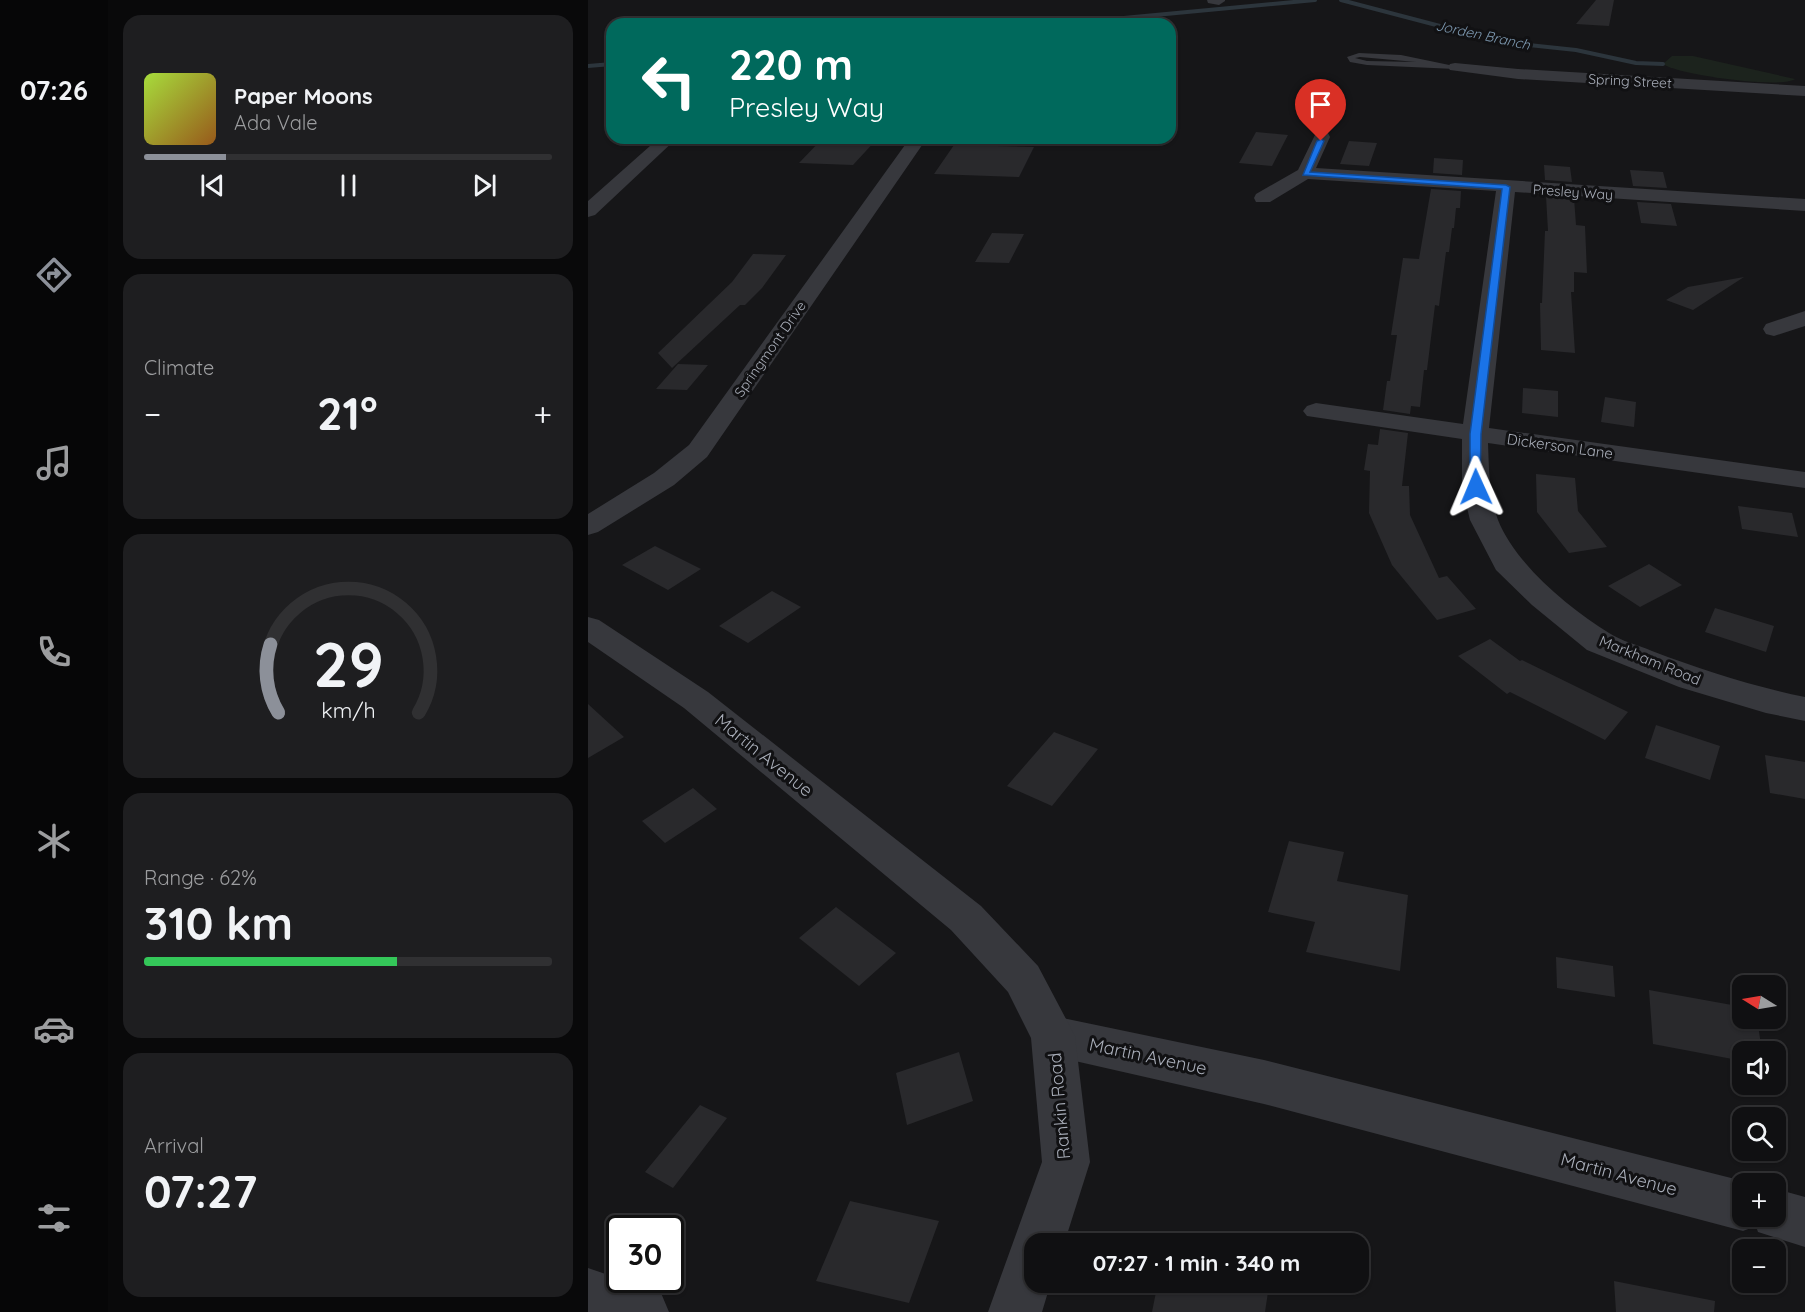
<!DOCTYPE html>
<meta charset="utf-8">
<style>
body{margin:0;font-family:Quicksand,sans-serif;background:#1e1e20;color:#f1f3f6;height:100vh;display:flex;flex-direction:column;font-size:22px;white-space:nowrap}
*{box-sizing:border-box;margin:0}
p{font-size:20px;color:#9c9d9f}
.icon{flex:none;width:33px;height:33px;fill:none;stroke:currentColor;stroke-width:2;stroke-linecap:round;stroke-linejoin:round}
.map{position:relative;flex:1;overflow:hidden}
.sheet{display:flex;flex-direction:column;gap:15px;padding:15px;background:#09090a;width:480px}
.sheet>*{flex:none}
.banner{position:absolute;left:18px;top:18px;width:570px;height:126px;border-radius:18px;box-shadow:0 2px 4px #0004,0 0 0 2px #303032;background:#00695c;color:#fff;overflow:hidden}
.needle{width:39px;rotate:281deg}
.controls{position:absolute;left:1144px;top:975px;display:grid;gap:12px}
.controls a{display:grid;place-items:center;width:54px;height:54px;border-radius:12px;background:#101012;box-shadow:0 2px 4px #0004,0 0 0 2px #303032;font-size:30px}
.speed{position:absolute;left:18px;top:1215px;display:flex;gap:12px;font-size:30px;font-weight:700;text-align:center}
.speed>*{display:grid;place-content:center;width:78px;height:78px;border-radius:50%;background:#101012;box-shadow:0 2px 4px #0004,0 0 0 2px #303032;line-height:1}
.speed .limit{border:3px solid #111;border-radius:9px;background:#fff;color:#111}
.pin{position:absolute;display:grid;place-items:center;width:51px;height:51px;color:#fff;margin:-62px -26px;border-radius:50% 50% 50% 0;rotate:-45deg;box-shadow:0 0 6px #0007}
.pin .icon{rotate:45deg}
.me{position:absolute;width:66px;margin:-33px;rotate:359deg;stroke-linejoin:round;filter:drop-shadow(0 0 4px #0008)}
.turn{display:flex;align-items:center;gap:21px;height:126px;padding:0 24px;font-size:27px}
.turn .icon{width:78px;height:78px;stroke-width:2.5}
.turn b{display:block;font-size:42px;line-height:51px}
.big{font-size:45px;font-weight:700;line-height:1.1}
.sheet .widget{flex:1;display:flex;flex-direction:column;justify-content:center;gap:9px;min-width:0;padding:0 21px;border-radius:18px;background:#1e1e20}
.sheet .dial{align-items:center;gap:0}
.dial svg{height:156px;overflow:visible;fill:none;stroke:#303032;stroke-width:7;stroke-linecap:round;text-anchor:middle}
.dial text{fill:#f1f3f6;stroke:none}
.song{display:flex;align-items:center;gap:18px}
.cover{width:72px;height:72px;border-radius:9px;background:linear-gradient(135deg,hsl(80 70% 55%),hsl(30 70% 35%))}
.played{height:6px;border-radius:3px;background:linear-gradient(90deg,#8c9099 20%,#303032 20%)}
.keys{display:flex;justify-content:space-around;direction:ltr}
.heat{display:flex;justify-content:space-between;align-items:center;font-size:33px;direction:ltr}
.charge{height:9px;border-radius:4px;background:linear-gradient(90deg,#34c759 62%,#303032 0)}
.trip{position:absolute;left:436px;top:1233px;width:345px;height:60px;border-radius:18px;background:#101012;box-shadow:0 2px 4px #0004,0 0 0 2px #303032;font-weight:700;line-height:60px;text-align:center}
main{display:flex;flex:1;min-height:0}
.menu{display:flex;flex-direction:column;width:108px;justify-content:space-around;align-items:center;background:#060607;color:#9c9d9f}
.menu .icon{width:42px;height:42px}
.menu .selected{color:#8c9099}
.menu b{font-size:27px;color:#f1f3f6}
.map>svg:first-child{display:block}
.green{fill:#1c231d}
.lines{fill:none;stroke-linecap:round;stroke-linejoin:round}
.stream{stroke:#2c353c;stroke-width:4}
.building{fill:#29292c}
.service{fill:#37383d;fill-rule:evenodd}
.minor{fill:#37383d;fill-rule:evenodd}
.tertiary{fill:#37383d;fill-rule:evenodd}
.route{fill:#1a73e8;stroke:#114b97;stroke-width:1.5}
.labels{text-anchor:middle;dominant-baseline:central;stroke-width:6;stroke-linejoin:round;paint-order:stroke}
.far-water-label{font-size:14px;font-style:italic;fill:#7f9bb3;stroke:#111113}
.far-street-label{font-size:14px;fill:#a8adb8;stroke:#111113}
.street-label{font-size:15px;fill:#a8adb8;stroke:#111113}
.near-street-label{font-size:18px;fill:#a8adb8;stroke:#111113}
</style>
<main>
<nav class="menu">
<b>07:26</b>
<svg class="icon selected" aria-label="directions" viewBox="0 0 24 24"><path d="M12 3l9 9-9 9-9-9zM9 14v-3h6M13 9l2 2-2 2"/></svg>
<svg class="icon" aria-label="music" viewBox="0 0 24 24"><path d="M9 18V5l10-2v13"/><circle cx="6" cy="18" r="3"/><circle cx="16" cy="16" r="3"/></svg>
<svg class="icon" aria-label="phone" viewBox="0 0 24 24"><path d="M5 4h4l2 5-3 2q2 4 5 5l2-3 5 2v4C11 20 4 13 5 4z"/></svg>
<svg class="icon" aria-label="climate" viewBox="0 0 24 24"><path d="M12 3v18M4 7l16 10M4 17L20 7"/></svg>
<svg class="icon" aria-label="car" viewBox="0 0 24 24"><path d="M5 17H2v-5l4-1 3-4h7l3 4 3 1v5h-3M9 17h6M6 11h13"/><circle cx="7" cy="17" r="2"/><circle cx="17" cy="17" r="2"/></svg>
<svg class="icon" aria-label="filters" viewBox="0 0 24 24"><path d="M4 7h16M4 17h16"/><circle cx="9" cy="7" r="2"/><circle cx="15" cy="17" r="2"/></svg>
</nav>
<section class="sheet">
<div class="widget">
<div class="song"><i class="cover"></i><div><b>Paper Moons</b><p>Ada Vale</p></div></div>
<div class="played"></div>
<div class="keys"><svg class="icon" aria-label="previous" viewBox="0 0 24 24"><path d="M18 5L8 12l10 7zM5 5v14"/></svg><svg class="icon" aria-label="pause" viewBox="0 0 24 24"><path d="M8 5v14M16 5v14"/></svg><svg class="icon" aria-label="next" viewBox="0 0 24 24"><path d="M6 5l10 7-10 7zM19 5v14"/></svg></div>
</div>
<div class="widget"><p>Climate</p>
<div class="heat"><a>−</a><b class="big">21°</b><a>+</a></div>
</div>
<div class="widget dial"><svg viewBox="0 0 100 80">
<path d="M14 69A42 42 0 1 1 86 69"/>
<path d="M14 69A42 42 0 0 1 10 34" stroke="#8c9099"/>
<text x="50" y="56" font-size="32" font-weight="700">29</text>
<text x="50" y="72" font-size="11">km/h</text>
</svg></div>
<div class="widget"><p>Range · 62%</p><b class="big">310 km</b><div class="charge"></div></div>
<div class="widget"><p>Arrival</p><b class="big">07:27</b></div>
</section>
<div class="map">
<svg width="1217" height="1312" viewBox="0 0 1217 1312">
<rect width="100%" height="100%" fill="#161618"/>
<path class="green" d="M1084 56H1105L1207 79C1194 89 1090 75 1075 64Z"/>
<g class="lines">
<path class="stream" d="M753 0 913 42 988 50 1048 63 1075 64
M472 24 727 0
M0 66 24 64"/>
</g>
<path class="building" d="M1008 0H1026L1021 26 988 24Z
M668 132 700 135 684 166 651 163Z
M234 139H289L265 165 211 163Z
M761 141 789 143 781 166 752 164Z
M366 145 446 147 431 177 346 174Z
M846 158 875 160 874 175 845 173Z
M956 165 982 167 984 182 957 180Z
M1042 170 1075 172 1079 188 1045 186Z
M843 189 873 191 872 208H868L866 228H864L861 252H858L851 306 847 305 839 370H836L832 407 823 406 822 414 795 410 799 381H802L809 335H803L815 258 831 259Z
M958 196 986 198 988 225 997 226 999 273 986 272V292H983L987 353 953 350 952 303H954L957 231H960Z
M1049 202 1083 204 1089 226 1053 223Z
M404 233 436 234 421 263 387 262Z
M165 254 198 255 174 288 157 305H152L84 368 70 353 144 282Z
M1156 277 1105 310 1078 300 1100 287Z
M90 364 120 365 99 390 68 389Z
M935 388 970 391V417L934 413Z
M1017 397 1048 402 1046 427 1013 422Z
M792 429 820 433 814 486H821L822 515 851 578 859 576 888 609 849 620 804 565 781 513 782 471 776 470 780 444 790 445Z
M948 474 987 478 990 511 1019 547 981 553 949 512Z
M1150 506 1204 513 1210 537 1154 529Z
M67 546 113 569 80 590 34 565Z
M1061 564 1094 585 1052 607 1020 586Z
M184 591 213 607 160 643 131 626Z
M1127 608 1186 626 1178 652 1117 632Z
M902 639 932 661 934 660 1040 712 1017 740 922 692 919 694 870 656Z
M0 704 36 737 0 758Z
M1068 725 1132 746 1122 780 1057 758Z
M466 732 510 749 464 806 419 786Z
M1177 755 1217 762V799L1182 793Z
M105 788 129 809 77 843 54 821Z
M701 841 756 852 749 881 820 895 812 971 718 952 727 922 680 912Z
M248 907 308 953 271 986 211 938Z
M968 957 1025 966 1027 997 969 988Z
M1061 990 1155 1007V1018H1169L1174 1052H1155V1061L1065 1044Z
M371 1052 385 1101 319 1125 308 1073Z
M112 1105 139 1118 85 1188 57 1172Z
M262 1201 351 1221 321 1303 228 1281Z
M1026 1281 1127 1301 1126 1312H1028Z
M570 1282H633L680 1292 677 1312H564Z"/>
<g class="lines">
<path class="service" d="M771 53 813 55 871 67 867 69 779 65 762 62 759 57ZM772 57 828 62 779 61 767 58Z"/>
<path class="minor" d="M619 0H637V1L631 5 620 3Z
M867 63 930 69 1217 86V96L930 79 862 70 860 67 862 64Z
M734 132 740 133 742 137 728 168 1217 199V211L927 192 901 428 1217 472V488L900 443C901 469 901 496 910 520 928 565 981 608 1021 633 1033 641 1050 645 1064 651 1114 670 1164 686 1217 697V721L1178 713 1091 687 999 650 944 605 908 570 882 520 874 487V439L719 416 715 411 719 406 728 403 875 424 908 191 720 179 682 202H668L666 198 668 194 710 170 726 137 728 133Z
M71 138H89L7 215 0 217V201Z
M322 138H339L119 457 86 485 10 532 0 535V514L66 473 101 445Z
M1217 311V326L1186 336 1178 334 1175 329 1178 324Z
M465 1016 676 1060 1155 1181 1161 1184H1155V1216H1188V1189L1217 1197V1247L1170 1232 1168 1226 1155 1231 676 1104 465 1056 449 1050 443 1036 449 1022Z
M0 1268 73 1293 81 1312H0Z"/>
<path class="tertiary" d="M0 617 11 620 120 692 393 906 450 966 487 1036 502 1162 476 1244H447V1282H463L454 1312H400L454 1162 443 1038 420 992 363 930 96 708 0 642Z"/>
</g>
<path class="route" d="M733 139 736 141 722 172 918 185 922 187 893 434 892 490 888 491 882 487V434L914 189 715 175 729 141Z"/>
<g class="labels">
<g class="far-water-label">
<text transform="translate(895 35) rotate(12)">Jorden Branch</text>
</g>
<g class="far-street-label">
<text transform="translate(1042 81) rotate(3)">Spring Street</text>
<text transform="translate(985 192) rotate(4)">Presley Way</text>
<text transform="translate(182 349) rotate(-55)">Springmont Drive</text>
</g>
<g class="street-label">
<text transform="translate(972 446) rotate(8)">Dickerson Lane</text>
<text transform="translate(1062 660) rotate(22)">Markham Road</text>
</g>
<g class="near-street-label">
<text transform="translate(176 755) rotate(39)">Martin Avenue</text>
<text transform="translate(560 1056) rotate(12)">Martin Avenue</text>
<text transform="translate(471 1106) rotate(-95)">Rankin Road</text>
<text transform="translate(1031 1174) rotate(15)">Martin Avenue</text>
</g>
</g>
</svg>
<div class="controls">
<a><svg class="needle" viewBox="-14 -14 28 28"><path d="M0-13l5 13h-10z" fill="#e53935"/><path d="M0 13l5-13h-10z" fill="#9c9d9f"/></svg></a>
<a><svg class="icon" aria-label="sound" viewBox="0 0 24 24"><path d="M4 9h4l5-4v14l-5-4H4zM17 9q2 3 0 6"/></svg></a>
<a><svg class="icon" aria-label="search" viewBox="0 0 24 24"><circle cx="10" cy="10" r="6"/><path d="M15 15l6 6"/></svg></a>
<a>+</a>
<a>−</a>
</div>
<div class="speed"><div class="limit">30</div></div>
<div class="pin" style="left:733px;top:141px;background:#d93025"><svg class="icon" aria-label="arrive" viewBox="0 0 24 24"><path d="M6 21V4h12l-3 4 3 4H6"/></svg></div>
<svg class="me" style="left:888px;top:487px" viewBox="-20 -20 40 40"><path d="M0-17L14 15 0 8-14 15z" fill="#1a73e8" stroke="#fff" stroke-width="4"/></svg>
<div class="trip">07:27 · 1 min · 340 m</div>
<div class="banner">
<div class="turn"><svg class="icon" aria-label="left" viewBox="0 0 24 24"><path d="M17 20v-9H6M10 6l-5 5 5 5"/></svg><div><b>220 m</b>Presley Way</div></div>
</div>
</div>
</main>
